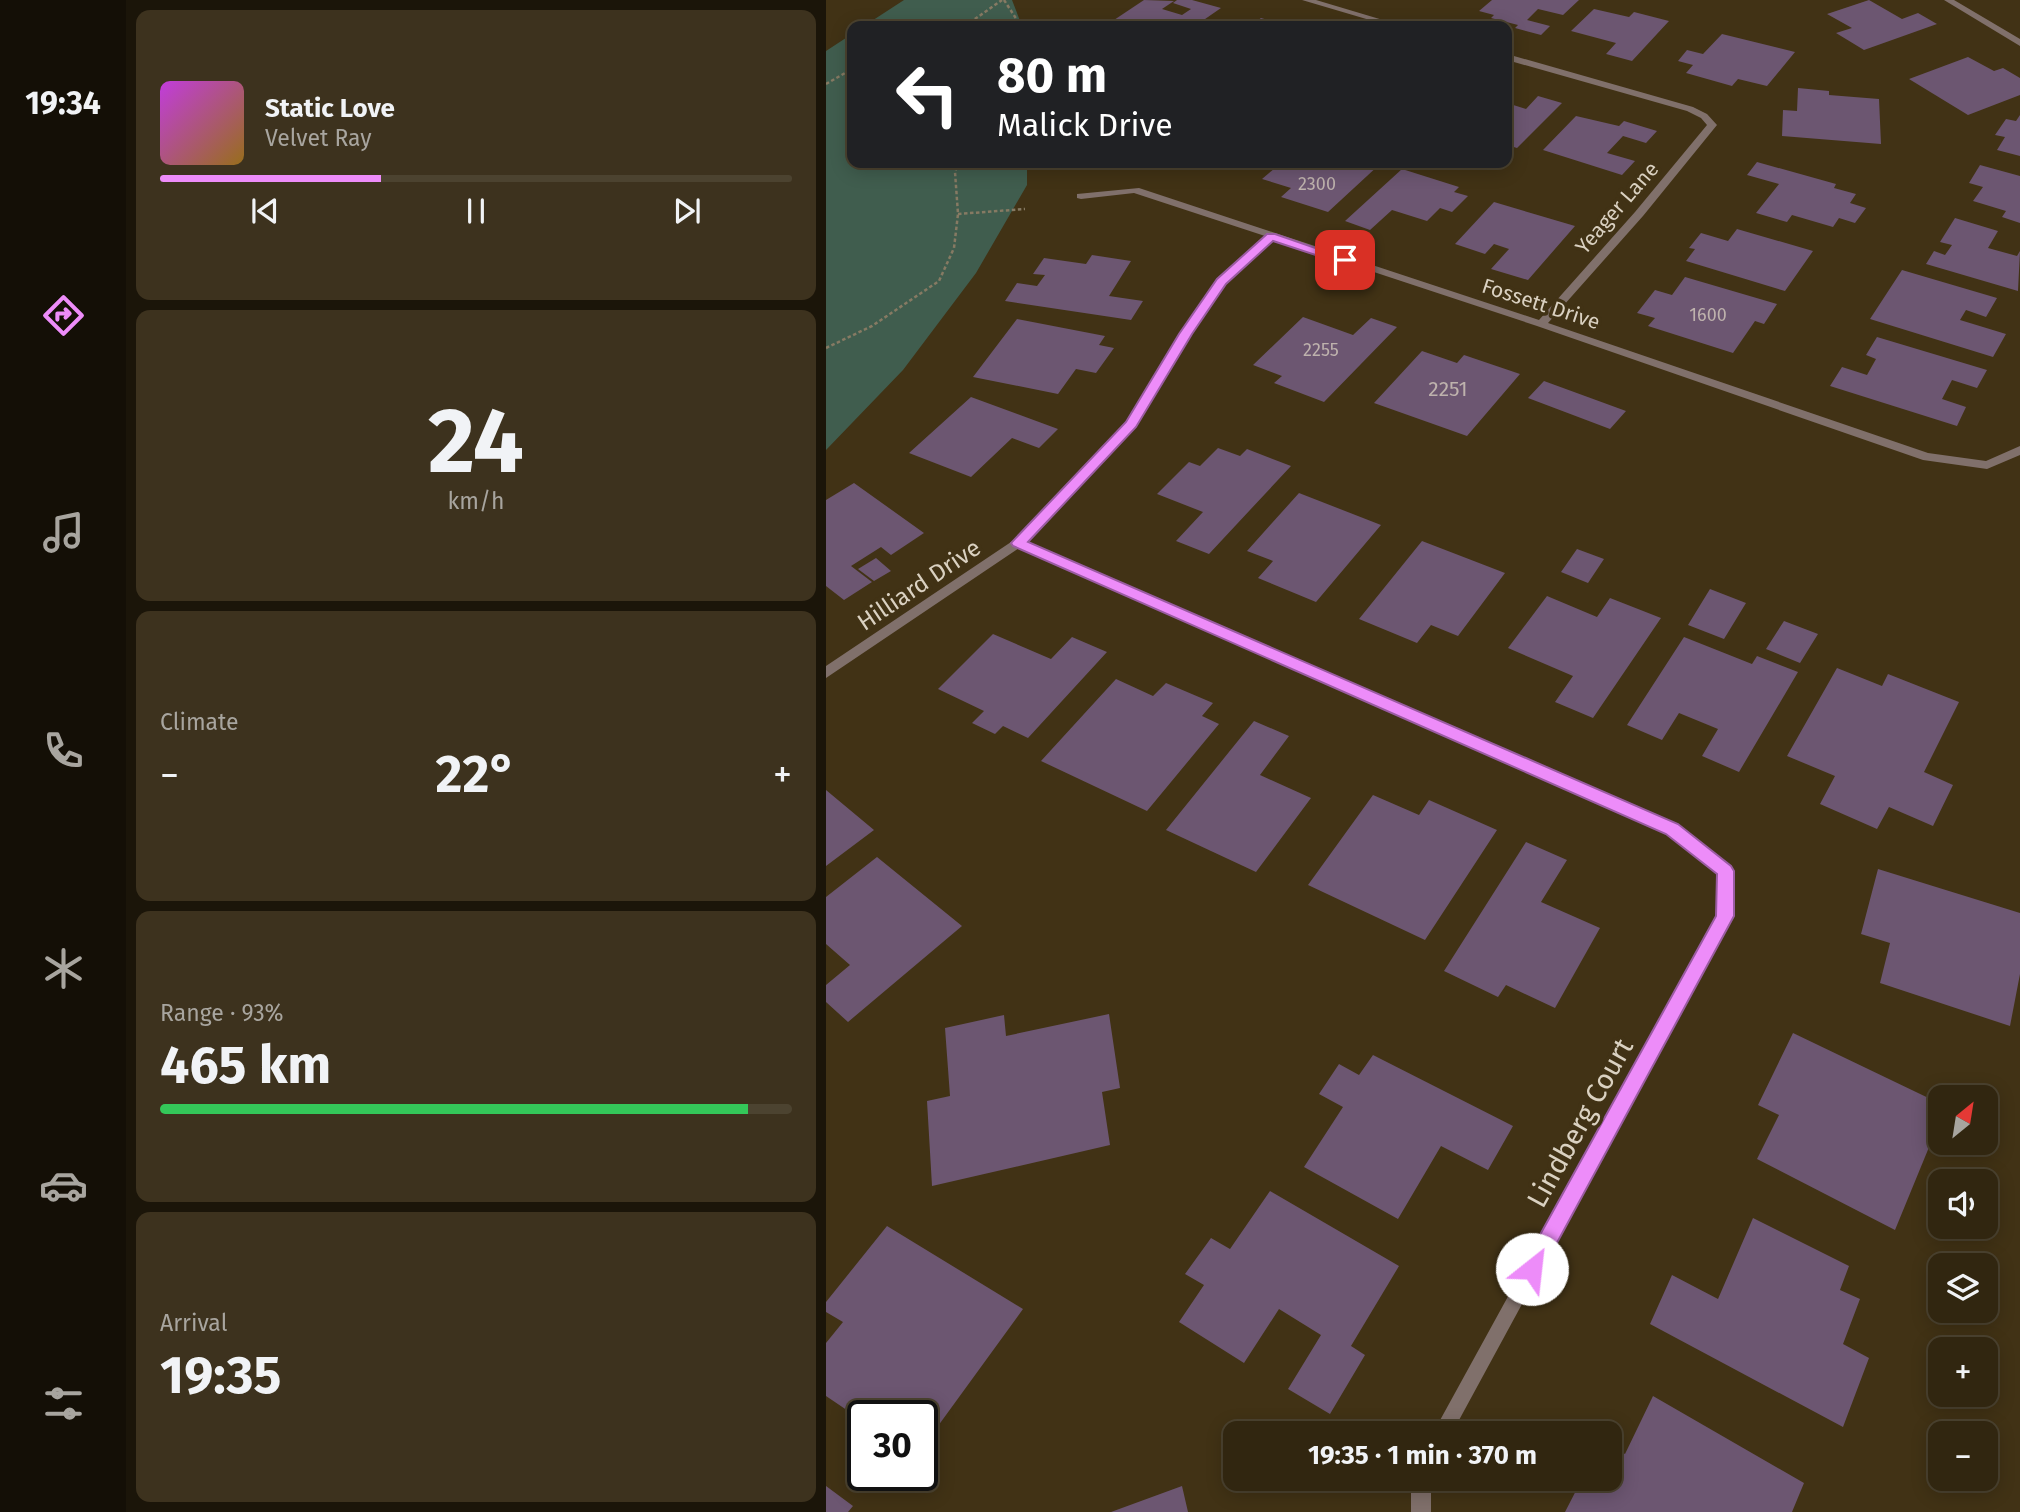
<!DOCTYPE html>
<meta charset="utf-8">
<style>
body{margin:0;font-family:"Fira Sans",sans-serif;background:#3d321e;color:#f1f3f6;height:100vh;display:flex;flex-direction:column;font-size:26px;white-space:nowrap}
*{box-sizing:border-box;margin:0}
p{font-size:23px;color:#a8a59f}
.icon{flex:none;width:38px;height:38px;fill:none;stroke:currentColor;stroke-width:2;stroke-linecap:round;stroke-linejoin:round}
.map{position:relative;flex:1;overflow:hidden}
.sheet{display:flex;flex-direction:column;gap:10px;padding:10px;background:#1b1509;width:700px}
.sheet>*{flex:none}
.guide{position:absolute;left:21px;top:21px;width:665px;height:147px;border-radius:14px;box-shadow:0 4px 18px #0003,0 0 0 2px #4c4330;background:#202124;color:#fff;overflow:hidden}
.needle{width:46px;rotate:30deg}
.tools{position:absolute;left:1102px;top:1085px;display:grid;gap:14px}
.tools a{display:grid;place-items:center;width:70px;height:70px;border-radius:14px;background:#312610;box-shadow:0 4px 18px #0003,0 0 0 2px #4c4330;font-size:35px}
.speed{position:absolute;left:21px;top:1400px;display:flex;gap:14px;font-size:35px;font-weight:700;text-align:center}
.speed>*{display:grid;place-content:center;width:91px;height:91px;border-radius:50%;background:#312610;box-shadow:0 4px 18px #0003,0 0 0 2px #4c4330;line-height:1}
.speed .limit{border:4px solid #111;border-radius:10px;background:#fff;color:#111}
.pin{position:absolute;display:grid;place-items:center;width:60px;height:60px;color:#fff;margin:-30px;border-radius:14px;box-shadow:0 4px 10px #0006}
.me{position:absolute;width:77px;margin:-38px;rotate:29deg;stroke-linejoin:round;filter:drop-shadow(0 0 5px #0008)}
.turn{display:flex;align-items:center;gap:24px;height:147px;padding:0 35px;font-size:32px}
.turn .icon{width:91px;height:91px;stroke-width:2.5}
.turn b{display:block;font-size:49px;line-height:60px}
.big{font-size:52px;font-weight:700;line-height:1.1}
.sheet .tile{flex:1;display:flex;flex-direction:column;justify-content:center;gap:10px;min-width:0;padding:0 24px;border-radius:14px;background:#3d321e}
.sheet .dial{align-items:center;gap:0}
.dial b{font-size:91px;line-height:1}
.song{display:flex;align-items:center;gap:21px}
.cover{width:84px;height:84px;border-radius:10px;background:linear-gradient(135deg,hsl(290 70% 55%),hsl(40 70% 35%))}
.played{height:7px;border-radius:4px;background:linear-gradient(90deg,#ed8cf9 35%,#4c4330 35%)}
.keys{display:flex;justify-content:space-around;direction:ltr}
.heat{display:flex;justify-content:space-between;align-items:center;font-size:38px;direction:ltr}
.charge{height:10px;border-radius:5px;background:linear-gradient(90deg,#34c759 93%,#4c4330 0)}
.trip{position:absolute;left:397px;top:1421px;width:399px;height:70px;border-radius:14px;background:#312610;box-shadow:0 4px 18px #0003,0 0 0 2px #4c4330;font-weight:700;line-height:70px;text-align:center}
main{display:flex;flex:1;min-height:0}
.tab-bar{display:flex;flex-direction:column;width:126px;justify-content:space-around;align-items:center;background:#140f06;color:#a8a59f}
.tab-bar .icon{width:49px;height:49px}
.tab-bar .active{color:#ed8cf9}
.tab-bar b{font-size:32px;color:#f1f3f6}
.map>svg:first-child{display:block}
.green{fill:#405d4e}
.building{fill:#6c5671}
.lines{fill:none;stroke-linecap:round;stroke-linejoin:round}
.path{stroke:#867a63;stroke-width:2.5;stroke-dasharray:3.5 2.5;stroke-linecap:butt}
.street{fill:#80706b;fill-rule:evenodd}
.route{fill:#ed8cf9;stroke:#9a5ba2;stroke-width:2}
.labels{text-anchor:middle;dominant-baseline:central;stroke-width:7;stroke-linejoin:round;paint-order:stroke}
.far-number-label{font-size:18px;fill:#beb2ad}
.far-street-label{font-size:21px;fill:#dad1c1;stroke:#413215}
.number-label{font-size:21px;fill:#beb2ad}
.street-label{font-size:24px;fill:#dad1c1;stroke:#413215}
.near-street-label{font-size:28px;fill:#dad1c1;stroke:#413215}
</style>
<main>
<nav class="tab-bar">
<b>19:34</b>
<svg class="icon active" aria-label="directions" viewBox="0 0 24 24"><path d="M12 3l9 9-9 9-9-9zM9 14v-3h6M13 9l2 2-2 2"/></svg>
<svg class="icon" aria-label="music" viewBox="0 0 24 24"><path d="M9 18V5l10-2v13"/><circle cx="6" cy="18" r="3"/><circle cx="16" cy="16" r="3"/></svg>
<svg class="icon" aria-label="phone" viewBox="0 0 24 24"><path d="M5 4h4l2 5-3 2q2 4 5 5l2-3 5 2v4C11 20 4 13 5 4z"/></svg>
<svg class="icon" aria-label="climate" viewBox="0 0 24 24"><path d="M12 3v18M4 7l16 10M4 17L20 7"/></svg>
<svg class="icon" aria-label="car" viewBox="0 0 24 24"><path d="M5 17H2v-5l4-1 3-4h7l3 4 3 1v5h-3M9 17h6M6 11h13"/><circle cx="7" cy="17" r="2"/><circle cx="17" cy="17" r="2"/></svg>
<svg class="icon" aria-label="filters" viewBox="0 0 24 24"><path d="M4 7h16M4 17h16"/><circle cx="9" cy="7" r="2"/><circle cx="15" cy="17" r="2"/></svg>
</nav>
<section class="sheet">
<div class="tile">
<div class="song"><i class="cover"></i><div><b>Static Love</b><p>Velvet Ray</p></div></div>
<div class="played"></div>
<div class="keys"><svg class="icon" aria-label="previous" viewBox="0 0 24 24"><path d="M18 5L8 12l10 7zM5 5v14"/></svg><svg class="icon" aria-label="pause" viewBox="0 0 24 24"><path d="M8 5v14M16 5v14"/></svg><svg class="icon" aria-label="next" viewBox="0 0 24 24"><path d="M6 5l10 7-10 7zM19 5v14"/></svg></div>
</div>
<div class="tile dial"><b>24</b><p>km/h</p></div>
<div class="tile"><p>Climate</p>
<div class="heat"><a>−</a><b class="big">22°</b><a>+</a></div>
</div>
<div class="tile"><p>Range · 93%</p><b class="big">465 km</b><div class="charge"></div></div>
<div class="tile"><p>Arrival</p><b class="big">19:35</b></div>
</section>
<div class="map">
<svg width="1194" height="1512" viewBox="0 0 1194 1512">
<rect width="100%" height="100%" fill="#413215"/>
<path class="green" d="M78 0H186L196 26H38Z
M26 34V163H201V185L150 273 77 370 0 450V51Z"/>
<path class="building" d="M318 0 348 1 336 9 356 15 365 9 347 3 351 0H366L395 8 369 26H279Z
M666 0H753L737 15 712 9 701 20 724 26 715 35 689 28 692 25 665 18 668 15 653 11Z
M1043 0 1076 19 1092 13 1111 24 1038 50 1010 33 1026 28 1001 14Z
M768 9 803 17 808 12 843 21 806 61 780 54 790 43 745 31Z
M435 18 455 24 452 26H424Z
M896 34 969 52 941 86 912 79 906 86 860 73 867 65 852 61 861 50 877 54Z
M1142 57 1168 71 1177 68 1194 78V95L1142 115 1083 79Z
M972 88 1003 91V95L1053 99 1055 144 956 136 957 110 971 111Z
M712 96 736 103 691 148 681 145V103L700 109Z
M1194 115V156L1171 150 1179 137 1169 135 1180 119 1190 121Z
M750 116 793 126 798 121 831 131 820 143 797 136 781 153 809 161 796 175 717 150Z
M931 162 1010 184 1008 188 1030 194 1024 203 1040 208 1029 223 1013 218 1007 227 966 215 961 222 930 213 953 184 921 175Z
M455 163H551L554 164 502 212 455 197 465 188 436 179Z
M1154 165 1194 176V223L1176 217 1180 211 1147 201 1157 187 1143 183Z
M576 169 633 187 628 192 642 196 626 212 614 208 601 221 566 210 544 230 519 221Z
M668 202 749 226 702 280 665 269 683 249 668 244 659 254 629 244Z
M1129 218 1172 231 1162 248 1191 256 1194 251 1192 291 1100 264 1108 251 1119 255 1126 245 1114 242Z
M911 229 987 251 959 291 860 261 869 249 863 248 875 233 902 241Z
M266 255 305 261 283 296 317 301 305 320 179 301 191 283 211 286 219 275 207 274 218 258 260 264Z
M1076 270 1171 298 1160 317 1140 310 1134 320 1180 334 1167 357 1044 319Z
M859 277 951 304 938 324 929 321 907 353 822 326 829 318 811 313 829 290 846 295Z
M477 317 527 335 545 318 571 327 498 402 448 383 456 376 427 365Z
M191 319 279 336 273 345 288 348 270 373 250 369 232 394 147 377Z
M1051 337 1161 370 1151 388 1126 380 1116 399 1140 407 1131 426 1004 386 1016 367 1041 375 1050 359 1040 355Z
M596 351 631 363 638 355 694 374 641 436 548 403Z
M718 381 800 411 784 429 702 398Z
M145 397 232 429 213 448 186 438 145 477 83 453Z
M392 448 414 456 421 449 465 466 383 554 350 541 377 512 331 494 363 462 374 466Z
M28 483 98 533 65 555 55 547 25 566 46 582 18 600 0 586V500Z
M473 493 555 525 490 602 432 578 447 561 421 551Z
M596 541 679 573 632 636 605 625 591 643 533 619Z
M751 549 778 559 762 583 735 572Z
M50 558 65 571 48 581 32 569Z
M884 589 920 603 898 639 862 625Z
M721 596 771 617 784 598 835 618 767 718 729 702 747 676 682 648Z
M958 621 992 634 974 663 940 649Z
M167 634 225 659 246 637 281 652 202 738 177 726 169 734 146 723 158 711 112 689Z
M858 637 926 664 931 656 972 672 913 772 876 756 892 729 853 713 836 740 801 725Z
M1011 668 1056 686 1062 674 1133 702 1098 772 1127 785 1107 826 1063 807 1051 829 994 804 1009 776 961 756Z
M290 679 327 696 340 683 387 703 376 716 393 724 321 811 215 761Z
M428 721 463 736 434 775 485 798 430 872 340 830Z
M0 790 48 830 0 866Z
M547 795 593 815 603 800 671 830 599 940 482 885Z
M700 842 741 860 715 902 774 928 729 1008 680 985 672 997 618 971Z
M51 857 136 926 22 1022 0 1002V985L24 965 0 944V897Z
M1052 869 1194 913V974L1184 1026 1054 983 1064 943 1035 934Z
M283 1014 294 1088 276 1092 284 1145 106 1186 101 1101 124 1096 119 1028 178 1015 180 1036Z
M967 1033 1115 1104V1118L1069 1230 931 1159 953 1115 932 1105Z
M547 1055 687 1126 662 1170 615 1146 572 1219 478 1167 517 1107 493 1094 513 1064 533 1075Z
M444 1191 573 1266 525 1346 539 1355 504 1414 462 1389 495 1335 453 1309 418 1363 353 1322 378 1285 359 1274 385 1238 404 1249Z
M927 1218 1023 1266 1014 1290 1034 1299 1017 1344 1043 1358 1017 1427 824 1324 846 1275 892 1299Z
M61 1226 197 1309 96 1448V1416H37V1421L0 1396V1343L17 1322 0 1312V1302Z
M827 1396 978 1483 966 1512H739L756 1479H784V1446L799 1454Z
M0 1486 27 1506 22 1512H0Z
M356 1486 362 1512H285Z"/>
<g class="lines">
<path class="path" d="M178 0 195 26
M139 26 176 0
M0 84 26 69
M132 214 199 209
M0 348 46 326 113 281 128 248 132 214 129 172 132 163"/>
<path class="street" d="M476 0H490L577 26H564Z
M1118 0H1128L1194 39V46Z
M681 54 867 107 881 114 891 125 817 216 722 323 1102 453 1160 461 1194 446V455L1161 469 1097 460 711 326 448 239 400 283 364 334 309 427 200 542 851 825 904 867 906 871 907 916 904 921 626 1433H607L891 916 892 874 841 833 193 548 0 678V666L188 540 301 422 354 333 392 279 439 236 308 193 255 199 251 198V194L313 188 713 320 809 212 881 125 875 118 861 111 681 60Z
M585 1479H605V1512H585Z"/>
</g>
<path class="route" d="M441 234H449L524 260 514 263 447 241 400 284 366 334 310 427 202 542 852 824 905 866 908 871V916L713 1276 706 1279 699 1276 696 1269 699 1262 890 916 891 874 840 834 187 546 185 543 300 422 353 334 391 279Z"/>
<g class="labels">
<g class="far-number-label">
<text x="491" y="184">2300</text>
<text x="882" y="315">1600</text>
<text x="495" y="350">2255</text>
</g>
<g class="far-street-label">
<text transform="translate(791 208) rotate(-49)">Yeager Lane</text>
<text transform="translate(715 304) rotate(18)">Fossett Drive</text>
</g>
<g class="number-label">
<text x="622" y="389">2251</text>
</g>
<g class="street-label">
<text transform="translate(93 585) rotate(-34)">Hilliard Drive</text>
</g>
<g class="near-street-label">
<text transform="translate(754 1123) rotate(-61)">Lindberg Court</text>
</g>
</g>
</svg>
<div class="tools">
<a><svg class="needle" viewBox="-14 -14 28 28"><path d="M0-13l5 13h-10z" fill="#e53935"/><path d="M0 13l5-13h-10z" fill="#a8a59f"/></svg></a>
<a><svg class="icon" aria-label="sound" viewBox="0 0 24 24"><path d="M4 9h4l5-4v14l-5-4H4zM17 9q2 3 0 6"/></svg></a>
<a><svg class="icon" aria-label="layers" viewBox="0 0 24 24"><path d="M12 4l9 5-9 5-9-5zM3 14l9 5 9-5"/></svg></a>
<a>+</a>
<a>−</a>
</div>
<div class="speed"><div class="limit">30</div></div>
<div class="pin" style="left:519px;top:260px;background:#d93025"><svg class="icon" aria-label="arrive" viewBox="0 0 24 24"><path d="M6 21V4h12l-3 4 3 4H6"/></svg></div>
<svg class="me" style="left:706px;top:1269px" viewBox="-20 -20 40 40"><circle r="19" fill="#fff"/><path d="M0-13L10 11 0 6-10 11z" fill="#ed8cf9"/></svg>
<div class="trip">19:35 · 1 min · 370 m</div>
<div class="guide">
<div class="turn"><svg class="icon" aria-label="left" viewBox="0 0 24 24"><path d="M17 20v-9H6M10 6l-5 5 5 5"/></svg><div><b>80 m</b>Malick Drive</div></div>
</div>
</div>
</main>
